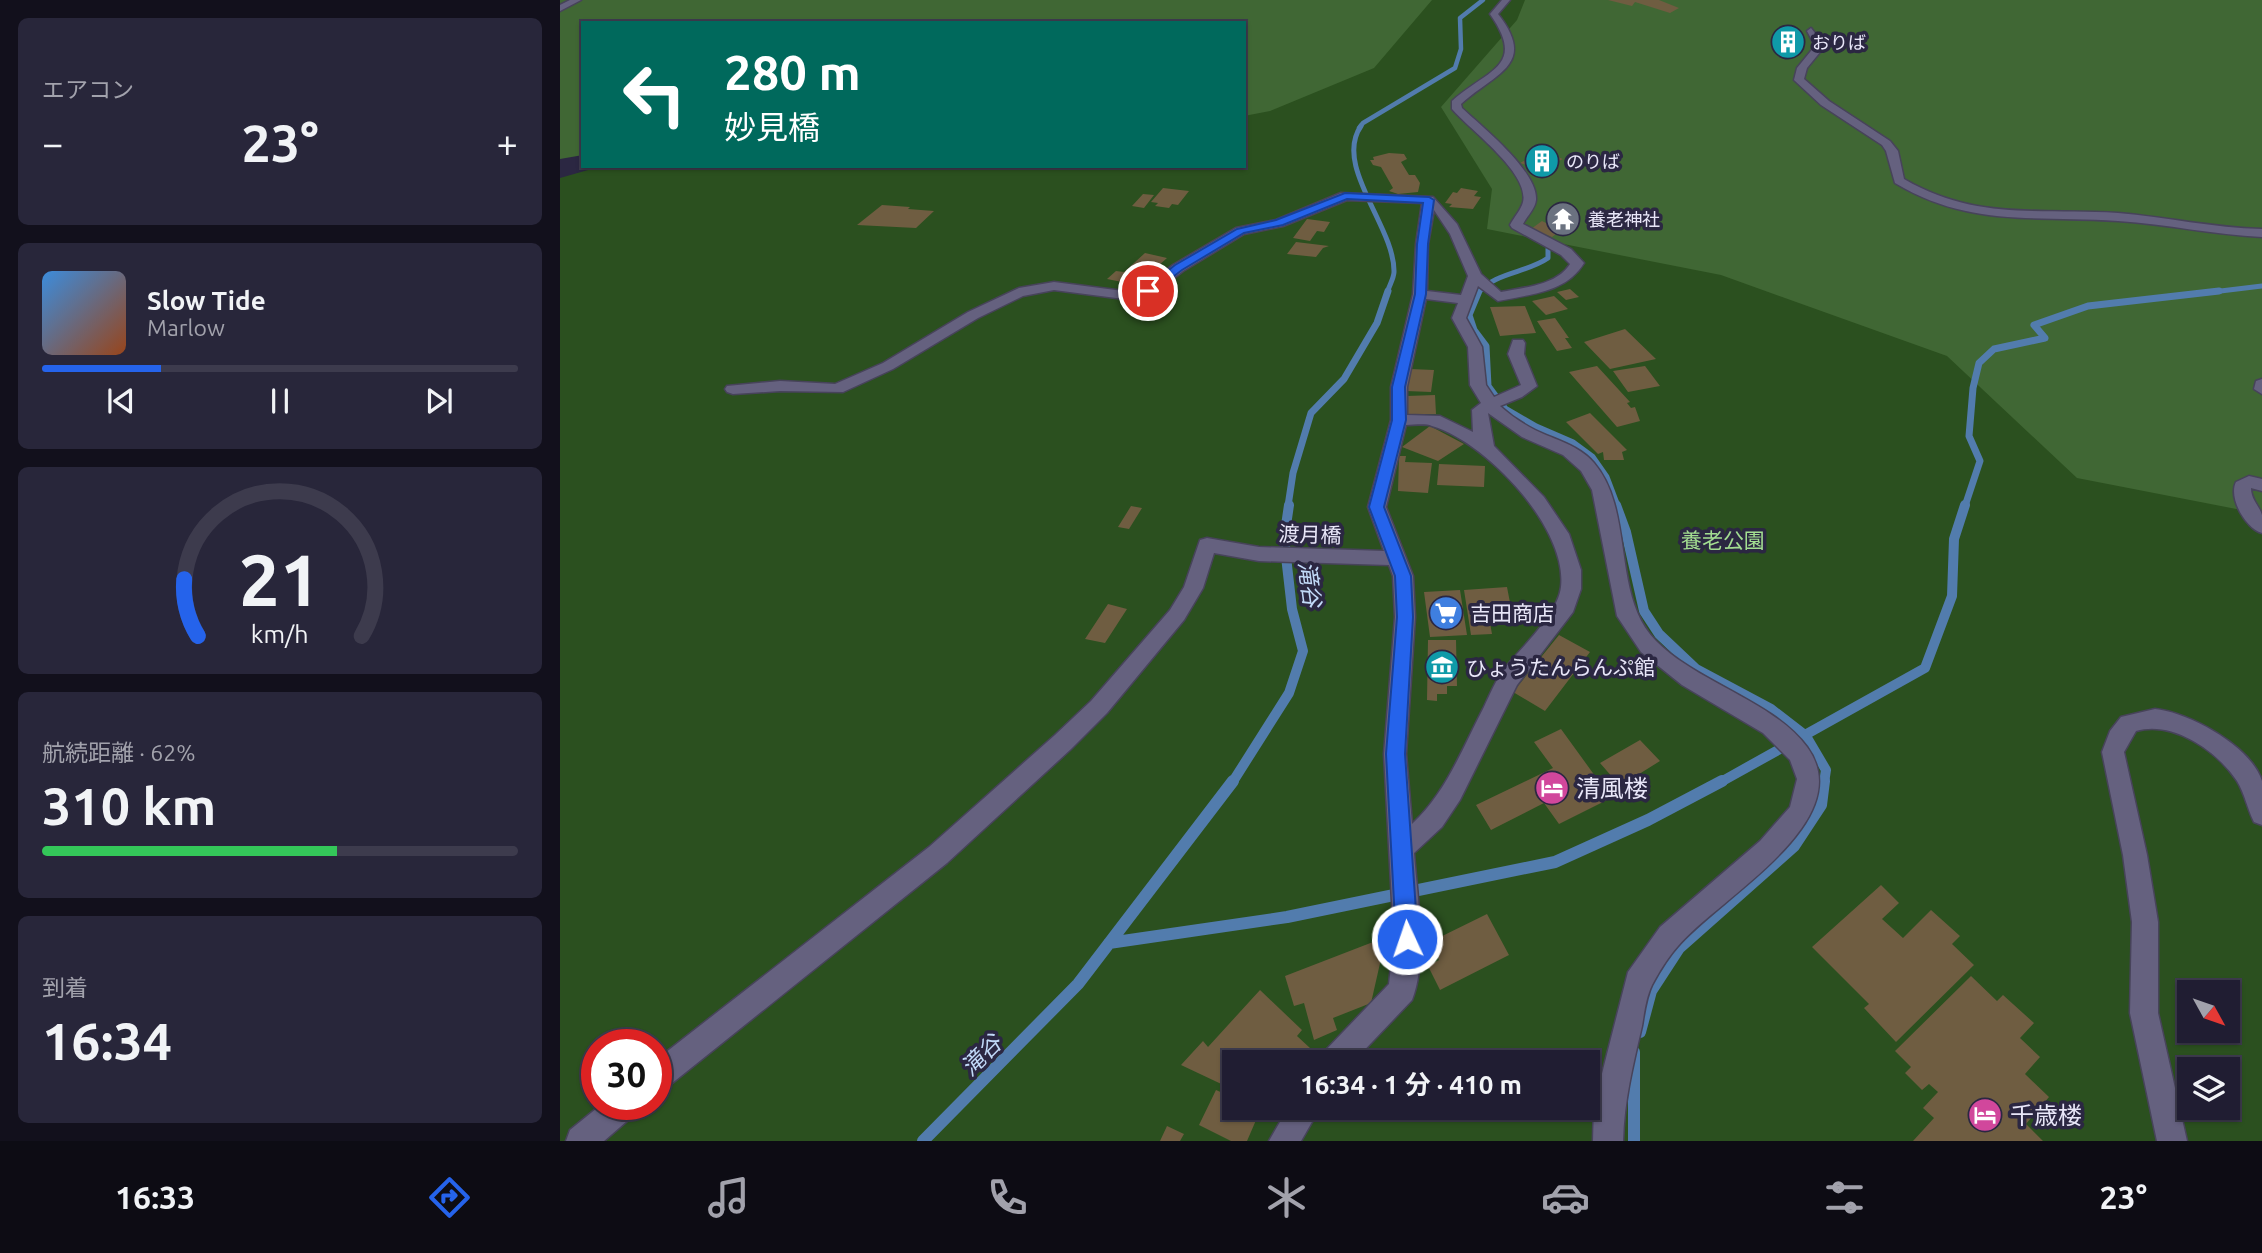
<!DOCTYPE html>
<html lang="ja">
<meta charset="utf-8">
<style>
body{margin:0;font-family:Ubuntu,"Noto Sans JP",sans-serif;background:#28263a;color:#f1f3f6;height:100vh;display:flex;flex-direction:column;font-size:26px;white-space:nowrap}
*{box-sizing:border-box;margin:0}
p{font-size:23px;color:#a2a2ac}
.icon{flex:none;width:38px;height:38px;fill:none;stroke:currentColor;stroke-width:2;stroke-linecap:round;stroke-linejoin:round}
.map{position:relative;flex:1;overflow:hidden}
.details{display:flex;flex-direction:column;gap:18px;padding:18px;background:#12101c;width:560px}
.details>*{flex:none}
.guide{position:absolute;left:21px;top:21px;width:665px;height:147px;border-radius:0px;box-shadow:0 2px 5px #0004,0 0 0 2px #3d3b4d;background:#00695c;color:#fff;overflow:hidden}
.needle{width:46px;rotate:130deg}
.fabs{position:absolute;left:1617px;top:980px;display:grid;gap:14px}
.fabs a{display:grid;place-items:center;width:63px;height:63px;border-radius:0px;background:#201d32;box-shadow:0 2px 5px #0004,0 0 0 2px #3d3b4d;font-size:35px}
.speed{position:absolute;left:21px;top:1029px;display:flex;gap:14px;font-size:35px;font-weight:700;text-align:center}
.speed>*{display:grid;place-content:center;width:91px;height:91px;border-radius:50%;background:#201d32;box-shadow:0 2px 5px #0004,0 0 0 2px #3d3b4d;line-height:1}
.speed .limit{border:10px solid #d22;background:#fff;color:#111}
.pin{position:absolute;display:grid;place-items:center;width:60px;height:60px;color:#fff;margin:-30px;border:4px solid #fff;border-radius:50%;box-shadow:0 2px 7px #0007}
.me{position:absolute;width:77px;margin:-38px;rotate:357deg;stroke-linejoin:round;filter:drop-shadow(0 0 5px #0008)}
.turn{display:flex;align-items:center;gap:24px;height:147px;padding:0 28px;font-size:32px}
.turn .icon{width:91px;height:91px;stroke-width:2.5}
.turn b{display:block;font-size:49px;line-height:60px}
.big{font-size:52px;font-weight:700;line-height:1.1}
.details .tile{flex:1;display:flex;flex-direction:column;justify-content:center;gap:10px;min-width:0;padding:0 24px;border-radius:10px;background:#28263a}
.details .dial{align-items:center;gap:0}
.dial svg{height:182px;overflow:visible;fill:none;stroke:#3d3b4d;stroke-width:7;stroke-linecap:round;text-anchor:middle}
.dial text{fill:#f1f3f6;stroke:none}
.song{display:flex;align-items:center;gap:21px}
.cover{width:84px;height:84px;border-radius:10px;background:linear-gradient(135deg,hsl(210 70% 55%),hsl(20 70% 35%))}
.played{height:7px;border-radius:4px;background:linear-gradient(90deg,#2563eb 25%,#3d3b4d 25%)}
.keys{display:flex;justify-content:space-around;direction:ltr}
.heat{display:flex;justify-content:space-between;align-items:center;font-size:38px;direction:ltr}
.charge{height:10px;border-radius:5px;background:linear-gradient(90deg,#34c759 62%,#3d3b4d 0)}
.trip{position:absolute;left:662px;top:1050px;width:378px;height:70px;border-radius:0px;background:#201d32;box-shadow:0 2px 5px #0004,0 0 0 2px #3d3b4d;font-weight:700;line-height:70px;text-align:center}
.tabs{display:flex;height:112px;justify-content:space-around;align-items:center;background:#0d0c14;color:#a2a2ac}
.tabs .icon{width:49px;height:49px}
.tabs .on{color:#2563eb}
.tabs b{font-size:32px;color:#f1f3f6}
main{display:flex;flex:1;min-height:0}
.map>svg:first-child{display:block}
.green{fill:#2b501f;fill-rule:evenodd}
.forest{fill:#406734}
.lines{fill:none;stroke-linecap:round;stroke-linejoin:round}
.stream-far4{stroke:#527cad;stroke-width:4.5}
.stream-far3{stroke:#527cad;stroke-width:5}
.stream-far2{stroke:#527cad;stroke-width:7}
.stream-far1{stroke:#527cad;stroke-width:10}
.stream{stroke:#527cad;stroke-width:12}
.building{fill:#6f5d41}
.minor-casing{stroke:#47435a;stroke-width:3}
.minor{fill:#65617f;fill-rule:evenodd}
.route{fill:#2563eb;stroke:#184099;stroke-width:2}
.labels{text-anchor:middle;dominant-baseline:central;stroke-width:7;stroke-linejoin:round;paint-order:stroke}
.far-poi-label{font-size:18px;fill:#e8e6f8;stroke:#2b2742;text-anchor:start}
.street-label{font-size:21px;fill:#e8e6f8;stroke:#2b2742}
.park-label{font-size:21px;fill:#a3de91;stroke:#2b2742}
.poi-label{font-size:21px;fill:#e8e6f8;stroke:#2b2742;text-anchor:start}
.water-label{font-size:23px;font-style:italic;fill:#c2daf8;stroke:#2b2742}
.near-poi-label{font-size:24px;fill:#e8e6f8;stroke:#2b2742;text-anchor:start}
</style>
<main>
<section class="details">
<div class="tile"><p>エアコン</p>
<div class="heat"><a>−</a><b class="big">23°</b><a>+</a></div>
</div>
<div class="tile">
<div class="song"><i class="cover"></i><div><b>Slow Tide</b><p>Marlow</p></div></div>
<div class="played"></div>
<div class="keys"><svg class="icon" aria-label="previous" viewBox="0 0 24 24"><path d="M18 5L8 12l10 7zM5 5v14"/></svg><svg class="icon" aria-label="pause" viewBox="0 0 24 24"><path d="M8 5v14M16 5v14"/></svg><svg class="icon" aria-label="next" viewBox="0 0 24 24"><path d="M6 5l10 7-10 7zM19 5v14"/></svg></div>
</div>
<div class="tile dial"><svg viewBox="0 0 100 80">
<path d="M14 69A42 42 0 1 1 86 69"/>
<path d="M14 69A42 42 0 0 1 8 44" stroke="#2563eb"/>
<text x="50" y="56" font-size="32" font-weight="700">21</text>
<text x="50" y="72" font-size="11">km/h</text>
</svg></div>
<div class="tile"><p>航続距離 · 62%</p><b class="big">310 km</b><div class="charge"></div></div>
<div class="tile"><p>到着</p><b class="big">16:34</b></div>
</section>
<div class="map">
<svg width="1702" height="1141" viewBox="0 0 1702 1141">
<rect width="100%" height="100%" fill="#2b2742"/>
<path class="green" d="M626 0H1512L1702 99V1141H0V178L42 166H684V23ZM1629 992H1668V1031H1629ZM37 1045H96V1104H37ZM674 1062H1027V1108H674ZM1629 1069H1668V1108H1629Z"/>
<path class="forest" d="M0 0H872L814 68 710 111 684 116V23H23V155L0 159Z
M965 0H1702V514L1517 478 1387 356 1161 275 927 229 932 189 881 107 957 20Z"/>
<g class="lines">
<path class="stream-far4" d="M799 128 803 123 895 68 901 49 900 18 923 0"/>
<path class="stream-far3" d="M801 126C773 166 835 227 834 272 834 278 829 286 827 293
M918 293C935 272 967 273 988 258V249
M1644 293 1702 286"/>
<path class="stream-far2" d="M919 291 909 315 914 330 926 346 928 386 945 409 976 427 1013 443 1032 457 1046 477 1057 506
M728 506 733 473 751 413 784 379 817 323 828 291
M1405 506 1420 461 1409 436 1413 388 1419 363 1434 349 1485 338 1474 325 1528 306 1659 291"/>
<path class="stream-far1" d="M1056 505 1066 532 1084 611 1099 634 1136 669 1211 709 1246 736 1266 770 1264 783
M672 783 729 693 743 651 732 609 724 539 729 505
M1159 783 1365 668 1392 596 1394 539 1405 505"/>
<path class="stream" d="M549 943 727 917 995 862 1088 820 1162 781
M1080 1032 1091 991 1119 948 1234 846 1261 805 1264 781
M1074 1052V1141
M363 1141 518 984 673 781"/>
</g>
<path class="building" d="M1048 0H1099L1119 8 1110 13 1075 2 1072 6Z
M1234 38 1240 40 1233 43 1242 46 1234 50 1220 43Z
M988 148 996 151 990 154 1003 159 980 170 960 163Z
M829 153 844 154 847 159 841 162 849 175H855L860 183 858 192 838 194 829 191 833 188 821 167 813 165 810 160H814L813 157Z
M603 188 629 191 618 205 612 204 609 208 595 206 598 203 591 202Z
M901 188 918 191 914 196 921 197 913 209 889 207 892 204 885 203 893 192 897 193Z
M583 194 594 195 584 208 572 206Z
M322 205 350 207 348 209 374 211 356 228 297 225Z
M1002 211 1018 217 998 227 1003 229 992 237 971 229 982 221 988 224Z
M747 219 770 222 764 232 757 231 750 241 733 238Z
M736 242 769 246 763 248 756 257 727 254Z
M585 253 607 258 577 285 547 279 556 271 564 272Z
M1010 289 1019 297 1006 300 997 292Z
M994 296 1008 309 986 315 972 301Z
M965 306 976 333 940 336 930 307Z
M995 318 1009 338H1005L1012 348 997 351 977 321Z
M1065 329 1096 359 1050 369 1024 342Z
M1037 366 1070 402 1067 403 1071 408 1075 407 1080 421 1057 427 1009 372Z
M1085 366 1100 386 1068 392 1053 371Z
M850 369 874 370 871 392 846 391Z
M875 395 876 414H848L847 396Z
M1030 413 1067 450 1062 452 1064 460H1044L1043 452 1038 454 1006 422Z
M870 426 904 444 878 461 842 447Z
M839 456H846L845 462 872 463 868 493 838 491Z
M879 464 925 466 924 487 877 485Z
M571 506 582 508 569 529 558 527Z
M947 587 952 613 937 614 938 622 930 623 932 634 911 635 904 590Z
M900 590 907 635 870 637 864 592Z
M548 604 567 609 545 643 525 639Z
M999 635 1030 652 985 711 953 692Z
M868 640H896L897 686H887V694H877V701L867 700Z
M1001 729 1051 798 999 824 984 803 931 830 916 805 993 768 974 742Z
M1080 740 1100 761 1060 786 1040 763Z
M1321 885 1339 903 1322 919 1343 938 1371 910 1400 936 1392 944 1414 965 1336 1042 1304 1008 1309 1004 1252 947Z
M927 914 949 955 880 990 868 966 879 960 870 942Z
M826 937 811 1003 773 1018 777 1030 754 1040 744 1003 734 1006 725 976Z
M1411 976 1437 1001 1443 995 1474 1023 1460 1038 1480 1057 1465 1074 1489 1097 1466 1124 1483 1141H1353L1374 1118 1363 1108 1378 1092 1369 1084 1362 1090 1345 1073 1351 1067 1335 1051Z
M700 990 742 1030 737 1036 750 1048 738 1062H674V1090L621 1065 643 1041 648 1047Z
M656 1090 674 1098V1108H694L700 1111 687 1141H671L639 1125Z
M607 1126 624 1134 620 1141H600Z"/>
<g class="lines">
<g class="minor-casing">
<path id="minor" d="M10 0H21L0 11V5Z
M942 0H950L938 14C978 65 935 73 901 104L902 108C921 126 978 171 976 200 975 209 967 216 963 224L1011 249 1024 263C1006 293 970 294 938 301L918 286 906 318 922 347 926 385 934 397 961 385 948 354 953 340H963L965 343 964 354 977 386 962 397 940 406C950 415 963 424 975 430 995 440 1019 445 1034 463 1075 511 1051 596 1096 641 1138 683 1213 701 1247 747 1301 821 1157 899 1118 946 1108 957 1099 972 1092 985 1086 997 1084 1014 1082 1026 1073 1065 1064 1101 1063 1141H1033L1034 1105 1068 972 1100 927 1200 841 1230 807 1237 779 1230 760 1203 733 1122 685 1081 652 1057 616 1032 490 1021 471 1003 455 962 437 928 413 934 446 984 497 1009 534 1021 570V589L1013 612 957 685 900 800 882 827 854 853C857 897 868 959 852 1000L793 1062H760L764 1052 829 984 834 939 824 754 835 617 833 576 829 565 699 561 654 553 643 588 624 620 547 713 511 749 387 863 106 1088 96 1092V1060L369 847 495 735 531 701 610 610 624 587 640 540 647 538 699 547 824 551 808 507 831 420V387L853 294 856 244 862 203 787 200 723 226 684 234 623 271 593 294 572 300 494 290 463 296 418 318 333 369 283 392 220 391 173 394 167 392 165 389 167 386 220 381 275 384 323 363 408 312 459 288 494 282 571 292 583 288 613 265 676 228 716 220 781 193 873 197 897 224 921 274 941 292C964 287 996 286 1010 264L1001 255 952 228 950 225C954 217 961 210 963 202 970 173 909 129 892 109V101C928 69 967 67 930 14ZM874 210 890 234 908 276 901 295 867 291 868 244ZM866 299 898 303 892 318 908 347 910 385 921 403 912 410 913 432 880 416 847 415V387ZM846 425C854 425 865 423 872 426 925 441 1008 528 1001 587 998 614 961 648 944 669 936 680 930 694 924 707 903 747 886 793 852 824L846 754 855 617 853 576 826 507Z
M1251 28 1265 46 1247 68 1244 79 1269 101 1330 141 1338 151 1344 179C1416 221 1480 208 1558 213 1606 217 1654 228 1702 229V237C1654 235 1607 224 1558 221 1476 215 1410 228 1335 183L1326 151 1322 145 1261 105 1234 80 1237 68 1255 46 1247 31Z
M1702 379V394L1694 389 1696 381Z
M1689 476 1702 479V491L1691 488C1691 500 1699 505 1702 515 1702 520 1702 528 1702 533 1686 529 1668 498 1676 482Z
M1595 709C1628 712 1691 746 1702 781 1702 793 1702 812 1702 825L1694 822C1687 808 1685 794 1677 781 1657 751 1613 720 1576 731L1564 752 1587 855 1598 922V1013L1627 1141H1597L1570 1013 1572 922 1563 855 1542 752 1550 731 1561 717Z
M42 1104H80L75 1114 44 1141H6L10 1130Z
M728 1108H760L741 1141H709Z"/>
</g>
<use href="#minor" class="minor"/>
</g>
<path class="route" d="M785 193 869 197 874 200 868 244 866 294 845 387 846 420 824 507 851 576 853 617 845 754 858 939 855 947 847 950 840 947 836 939 826 754 837 617 835 576 809 507 832 420V387L855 294 857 244 863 203 787 199 723 225 684 233 622 270 592 293 582 291 615 265 677 229 716 220Z"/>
<defs>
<g id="building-disc" transform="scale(1.75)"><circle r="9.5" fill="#0f9aa8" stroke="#2b2742"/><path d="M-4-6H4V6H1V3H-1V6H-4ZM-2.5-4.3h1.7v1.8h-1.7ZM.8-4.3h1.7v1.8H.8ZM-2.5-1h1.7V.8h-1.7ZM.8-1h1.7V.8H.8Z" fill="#fff"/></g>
<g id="temple-disc" transform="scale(1.75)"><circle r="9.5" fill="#6b7280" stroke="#2b2742"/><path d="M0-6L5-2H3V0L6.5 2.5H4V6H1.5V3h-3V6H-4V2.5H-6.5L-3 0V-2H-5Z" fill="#fff"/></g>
<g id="supermarket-disc" transform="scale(1.75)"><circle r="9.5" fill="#3f7fe0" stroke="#2b2742"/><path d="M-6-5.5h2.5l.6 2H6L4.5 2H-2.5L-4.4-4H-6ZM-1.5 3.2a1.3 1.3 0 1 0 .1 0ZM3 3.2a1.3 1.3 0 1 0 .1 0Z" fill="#fff"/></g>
<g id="museum-disc" transform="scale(1.75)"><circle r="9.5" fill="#0f9aa8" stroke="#2b2742"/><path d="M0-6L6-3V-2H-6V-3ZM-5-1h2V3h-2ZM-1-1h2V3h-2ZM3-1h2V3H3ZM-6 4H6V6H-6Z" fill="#fff"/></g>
<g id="hotel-disc" transform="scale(1.75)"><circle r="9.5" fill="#d1479c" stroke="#2b2742"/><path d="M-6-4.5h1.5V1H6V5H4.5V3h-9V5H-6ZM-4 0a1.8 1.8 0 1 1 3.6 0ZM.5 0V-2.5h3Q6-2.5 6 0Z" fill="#fff"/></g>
</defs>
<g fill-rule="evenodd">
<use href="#building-disc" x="1228" y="42"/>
<use href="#building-disc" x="982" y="161"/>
<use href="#temple-disc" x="1003" y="219"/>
<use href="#supermarket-disc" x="886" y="613"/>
<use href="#museum-disc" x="882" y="667"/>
<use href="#hotel-disc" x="992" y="788"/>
<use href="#hotel-disc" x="1425" y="1115"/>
</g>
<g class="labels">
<g class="far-poi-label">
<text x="1252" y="42">おりば</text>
<text x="1006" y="161">のりば</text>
<text x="1028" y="219">養老神社</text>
</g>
<g class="street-label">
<text transform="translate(750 534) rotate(2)">渡月橋</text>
</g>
<g class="park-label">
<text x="1163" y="540">養老公園</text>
</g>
<g class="poi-label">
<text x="910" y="613">吉田商店</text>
<text x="906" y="667">ひょうたんらんぷ館</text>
</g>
<g class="water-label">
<text transform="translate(750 584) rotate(82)">滝谷</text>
<text transform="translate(421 1055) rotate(-45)">滝谷</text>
</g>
<g class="near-poi-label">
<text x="1016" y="788">清風楼</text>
<text x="1450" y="1115">千歳楼</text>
</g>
</g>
</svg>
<div class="fabs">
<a><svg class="needle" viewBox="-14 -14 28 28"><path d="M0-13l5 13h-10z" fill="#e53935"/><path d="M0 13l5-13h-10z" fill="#a2a2ac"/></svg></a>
<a><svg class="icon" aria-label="layers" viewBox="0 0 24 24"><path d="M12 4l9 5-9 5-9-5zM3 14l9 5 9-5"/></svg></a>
</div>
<div class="speed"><div class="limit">30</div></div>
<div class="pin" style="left:588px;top:291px;background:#d93025"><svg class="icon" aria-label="arrive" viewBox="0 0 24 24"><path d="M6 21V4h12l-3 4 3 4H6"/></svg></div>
<svg class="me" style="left:847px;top:939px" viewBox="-20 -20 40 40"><circle r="17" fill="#2563eb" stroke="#fff" stroke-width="3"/><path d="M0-11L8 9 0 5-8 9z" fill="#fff"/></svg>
<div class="trip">16:34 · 1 分 · 410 m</div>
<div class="guide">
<div class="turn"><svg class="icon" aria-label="left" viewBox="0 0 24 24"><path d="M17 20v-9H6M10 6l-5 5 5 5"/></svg><div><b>280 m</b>妙見橋</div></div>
</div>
</div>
</main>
<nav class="tabs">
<b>16:33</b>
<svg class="icon on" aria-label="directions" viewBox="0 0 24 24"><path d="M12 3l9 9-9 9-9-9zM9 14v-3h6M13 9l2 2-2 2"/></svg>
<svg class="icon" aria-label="music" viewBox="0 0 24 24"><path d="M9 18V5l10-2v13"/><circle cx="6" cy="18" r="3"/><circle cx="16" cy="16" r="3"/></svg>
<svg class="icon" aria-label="phone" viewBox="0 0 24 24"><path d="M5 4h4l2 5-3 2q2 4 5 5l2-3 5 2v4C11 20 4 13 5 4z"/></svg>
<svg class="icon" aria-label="climate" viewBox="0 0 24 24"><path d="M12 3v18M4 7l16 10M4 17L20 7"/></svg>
<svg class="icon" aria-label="car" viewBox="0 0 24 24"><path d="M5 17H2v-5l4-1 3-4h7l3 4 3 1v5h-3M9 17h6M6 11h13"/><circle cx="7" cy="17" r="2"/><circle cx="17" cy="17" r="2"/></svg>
<svg class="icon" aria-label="filters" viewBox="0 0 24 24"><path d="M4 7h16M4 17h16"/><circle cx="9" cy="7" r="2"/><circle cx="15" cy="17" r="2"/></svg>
<b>23°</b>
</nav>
